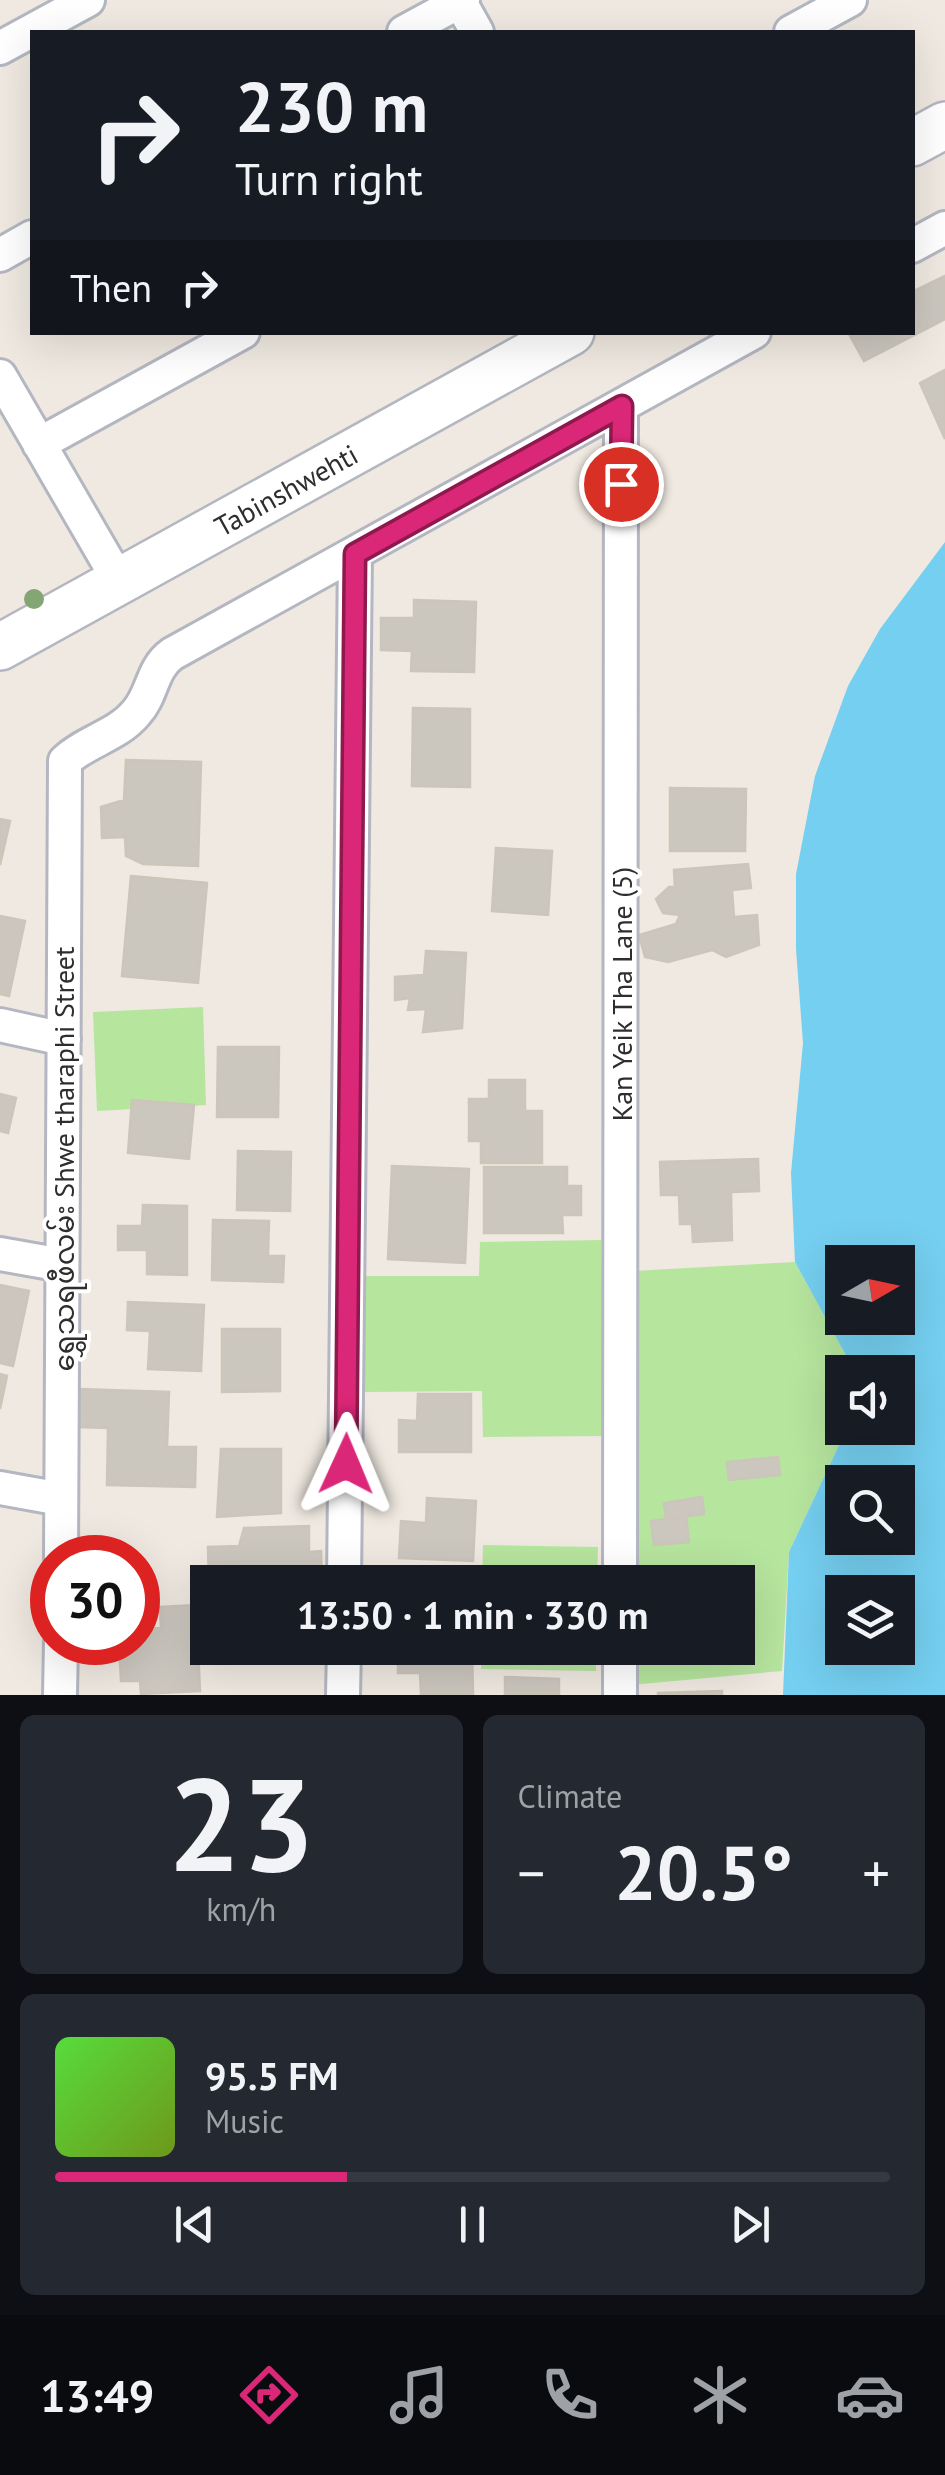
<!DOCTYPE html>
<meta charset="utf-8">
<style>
body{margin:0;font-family:"PT Sans","Noto Sans Myanmar",sans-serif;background:#242831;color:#f1f3f6;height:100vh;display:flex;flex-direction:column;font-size:38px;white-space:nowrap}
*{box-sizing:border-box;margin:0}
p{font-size:32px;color:#9ea1a6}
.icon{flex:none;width:55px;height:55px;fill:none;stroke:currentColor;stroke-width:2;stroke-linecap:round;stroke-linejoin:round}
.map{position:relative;height:1695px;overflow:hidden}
.drawer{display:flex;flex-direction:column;gap:20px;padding:20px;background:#0d0f14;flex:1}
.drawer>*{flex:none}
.hud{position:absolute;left:30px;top:30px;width:885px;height:305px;border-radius:0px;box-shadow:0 10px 40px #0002;background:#171b24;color:#f1f3f6;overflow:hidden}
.needle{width:65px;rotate:81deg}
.controls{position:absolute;left:825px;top:1245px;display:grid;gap:20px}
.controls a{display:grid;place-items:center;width:90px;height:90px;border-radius:0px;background:#171b24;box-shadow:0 10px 40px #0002;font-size:50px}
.speed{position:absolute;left:30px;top:1535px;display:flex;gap:20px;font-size:50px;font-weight:700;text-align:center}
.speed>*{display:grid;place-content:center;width:130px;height:130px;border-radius:50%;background:#171b24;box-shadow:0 10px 40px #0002;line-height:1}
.speed .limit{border:15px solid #d22;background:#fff;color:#111}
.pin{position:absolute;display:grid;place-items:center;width:85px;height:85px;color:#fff;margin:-42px;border:5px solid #fff;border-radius:50%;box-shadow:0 2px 10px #0007}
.me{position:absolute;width:110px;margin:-55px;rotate:1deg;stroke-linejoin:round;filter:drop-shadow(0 0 8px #0008)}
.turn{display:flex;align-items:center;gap:35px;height:210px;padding:0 40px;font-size:45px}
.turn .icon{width:130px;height:130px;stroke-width:2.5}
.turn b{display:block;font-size:70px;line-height:85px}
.then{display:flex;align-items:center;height:95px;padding:0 40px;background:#0003;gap:20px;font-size:38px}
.big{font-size:75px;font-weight:800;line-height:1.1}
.drawer .tile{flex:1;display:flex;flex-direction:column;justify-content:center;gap:15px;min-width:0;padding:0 35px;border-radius:15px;background:#242831}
.drawer .dial{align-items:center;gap:0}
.dial b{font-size:130px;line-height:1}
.song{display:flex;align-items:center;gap:30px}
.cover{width:120px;height:120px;border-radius:15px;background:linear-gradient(135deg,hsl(110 70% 55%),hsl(80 70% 35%))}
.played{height:10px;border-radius:5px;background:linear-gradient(90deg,#db2777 35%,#363941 35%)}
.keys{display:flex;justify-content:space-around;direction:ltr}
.heat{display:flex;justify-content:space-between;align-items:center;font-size:55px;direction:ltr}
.drawer .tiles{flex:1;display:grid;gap:20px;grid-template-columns:1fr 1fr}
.tile:last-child{grid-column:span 2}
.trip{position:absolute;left:190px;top:1565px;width:565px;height:100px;border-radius:0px;background:#171b24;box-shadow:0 10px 40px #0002;font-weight:800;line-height:100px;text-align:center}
.tab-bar{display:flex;height:160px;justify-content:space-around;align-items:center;background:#090b0e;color:#9ea1a6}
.tab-bar .icon{width:70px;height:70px}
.tab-bar .selected{color:#db2777}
.tab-bar b{font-size:45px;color:#f1f3f6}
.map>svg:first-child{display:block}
.green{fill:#b6e59e}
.water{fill:#75cff0;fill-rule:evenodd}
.building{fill:#cbc7bf;stroke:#cbc5ba;stroke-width:2.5}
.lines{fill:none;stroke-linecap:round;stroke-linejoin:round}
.minor-casing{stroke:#b4b7c1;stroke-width:38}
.secondary-casing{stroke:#b4b7c1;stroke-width:50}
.minor{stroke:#fff;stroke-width:32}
.secondary{stroke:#fff;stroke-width:45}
.tree{fill:#84a574}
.route-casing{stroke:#8e194d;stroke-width:25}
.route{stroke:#db2777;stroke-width:18}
.labels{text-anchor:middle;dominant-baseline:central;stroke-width:8;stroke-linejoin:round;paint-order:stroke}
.street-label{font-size:28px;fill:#2e2e2e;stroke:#fff}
</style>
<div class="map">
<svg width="945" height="1695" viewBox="0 0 945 1695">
<rect width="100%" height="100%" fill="#efe9e1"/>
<path class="green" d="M203 1007 206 1105 97 1111 93 1012Z
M601 1240 605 1436 483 1437 482 1391 364 1392 363 1276H479L480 1242Z
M795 1262 855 1372H842V1428H847L789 1552 782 1671 631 1685V1648H738V1582H631L633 1271Z
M483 1545 598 1547 597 1582H482Z
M481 1648H596V1671L481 1669Z"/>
<path class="water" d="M945 542V1695H783L789 1552 847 1428H898V1372H855L795 1262 791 1173 803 1043 796 949V874L815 776 848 686 880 629ZM842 1262H898V1318H842ZM842 1482H898V1538H842ZM842 1592H898V1648H842Z"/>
<path class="building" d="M945 276V319L864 361 848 332H912V292Z
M945 370V439L920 383Z
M414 600 476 602 474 672 411 671 412 651 381 650V618H414Z
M413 708 470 709V787L412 786Z
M126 760 201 762 198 866 143 864 126 856 125 837 102 838 101 807 124 800Z
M670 788 746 789 745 851H670Z
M0 819 10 821 0 865Z
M496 848 552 851 548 915 492 911Z
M748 864 751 888 732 890 734 917 757 915 759 945 726 957 712 950 668 962 645 957 639 935 676 924 680 915 663 913 656 899 669 887H675L674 870Z
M131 876 207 883 198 983 122 976Z
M0 916 25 921 9 996 0 994Z
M426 951 466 953 462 1028 423 1032 426 1009 408 1010 410 998 395 1000V977L424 975Z
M218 1047H279L278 1117H217Z
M489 1080H525V1111H542V1163H481V1141H469V1099H489Z
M0 1094 16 1098 8 1133 0 1131Z
M132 1100 194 1105 189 1159 128 1153Z
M238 1151 291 1152 290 1211 237 1210Z
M758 1159 759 1191 731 1192 732 1240 693 1242 692 1224H680L679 1195H661L660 1162Z
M392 1166 469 1169 465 1263 388 1259Z
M484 1167H567V1186H581V1215H562L563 1233H484Z
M143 1205 187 1206V1275L147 1274V1250H118V1226H142Z
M213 1220 269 1221 268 1256H284L283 1282 212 1280Z
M0 1285 29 1291 13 1366 0 1363Z
M128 1302 204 1305 201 1371 148 1369 150 1331 127 1330Z
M222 1329H280V1391L222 1392Z
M0 1374 7 1376 0 1409Z
M78 1389 169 1392 167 1447H196L195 1487 107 1485 108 1428 77 1427Z
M418 1394H471V1452H399V1420L417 1421Z
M221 1449H281V1513L217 1517Z
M778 1457 780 1475 729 1480 727 1462Z
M702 1497 704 1514 666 1519 664 1503Z
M427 1498 476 1501 473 1561 399 1558 401 1521 426 1523Z
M686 1516 689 1542 654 1545 651 1521Z
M309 1526V1552L321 1551 322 1582H209L208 1547 239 1546 244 1528Z
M196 1605 200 1691 141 1694 140 1681H121L119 1643 138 1642V1629L161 1628 160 1607Z
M472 1648 473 1695 421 1694 420 1673H398V1649Z
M505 1677 559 1679V1695H505Z
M722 1691V1695H658V1693Z"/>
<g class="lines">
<g class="minor-casing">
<path id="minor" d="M459 0 477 32
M404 32 463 0
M791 32 850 0
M0 48 88 0
M912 246 945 228
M0 255 32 237
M0 376 119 581
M39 444 243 332
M0 1025 64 1039
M0 1254 62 1265
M0 1488 61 1499
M61 1558 65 761C86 741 117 736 136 713 153 695 151 669 172 654L754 332
M344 1582 355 554
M620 1582 621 406
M60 1695 61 1642
M343 1695 344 1648
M620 1695V1648"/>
</g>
<g class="secondary-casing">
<path id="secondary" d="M912 143 945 125
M0 647 571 332"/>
</g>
<use href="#minor" class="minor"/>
<use href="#secondary" class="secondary"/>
</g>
<circle class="tree" cx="34" cy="599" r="10"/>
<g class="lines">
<g class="route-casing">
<path id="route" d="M346 1464 355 554 622 406 621 484"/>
</g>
<use href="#route" class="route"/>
</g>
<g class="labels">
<g class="street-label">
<text transform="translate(286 490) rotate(-29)">Tabinshwehti</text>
<text transform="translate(621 994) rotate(-90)">Kan Yeik Tha Lane (5)</text>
<text transform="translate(63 1159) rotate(-90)">ရွှေသရဖီလမ်း Shwe tharaphi Street</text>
</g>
</g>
</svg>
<div class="controls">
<a><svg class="needle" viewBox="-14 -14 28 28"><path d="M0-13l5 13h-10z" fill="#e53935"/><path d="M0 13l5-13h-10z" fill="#9ea1a6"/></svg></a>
<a><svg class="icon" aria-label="sound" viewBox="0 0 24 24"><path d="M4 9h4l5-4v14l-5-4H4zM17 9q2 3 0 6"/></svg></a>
<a><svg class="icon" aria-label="search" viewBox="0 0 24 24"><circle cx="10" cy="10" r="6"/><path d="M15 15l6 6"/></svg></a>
<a><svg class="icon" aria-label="layers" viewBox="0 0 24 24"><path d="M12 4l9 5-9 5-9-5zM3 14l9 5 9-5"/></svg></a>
</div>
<div class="speed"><div class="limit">30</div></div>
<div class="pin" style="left:621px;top:484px;background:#d93025"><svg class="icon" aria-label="arrive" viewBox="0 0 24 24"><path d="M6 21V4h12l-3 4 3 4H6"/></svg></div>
<svg class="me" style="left:346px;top:1464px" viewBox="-20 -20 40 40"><path d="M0-17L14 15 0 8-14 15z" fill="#db2777" stroke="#fff" stroke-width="4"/></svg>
<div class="trip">13:50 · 1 min · 330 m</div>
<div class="hud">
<div class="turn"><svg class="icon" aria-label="right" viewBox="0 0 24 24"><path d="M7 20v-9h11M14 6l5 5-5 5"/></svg><div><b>230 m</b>Turn right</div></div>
<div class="then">Then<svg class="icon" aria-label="right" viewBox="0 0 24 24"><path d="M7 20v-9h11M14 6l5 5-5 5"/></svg></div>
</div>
</div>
<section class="drawer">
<div class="tiles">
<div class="tile dial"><b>23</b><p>km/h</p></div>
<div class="tile"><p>Climate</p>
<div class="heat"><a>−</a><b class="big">20.5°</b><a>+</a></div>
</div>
<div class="tile">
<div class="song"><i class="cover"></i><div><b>95.5 FM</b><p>Music</p></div></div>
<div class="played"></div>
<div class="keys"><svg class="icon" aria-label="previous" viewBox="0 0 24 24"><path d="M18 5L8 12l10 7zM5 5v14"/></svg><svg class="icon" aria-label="pause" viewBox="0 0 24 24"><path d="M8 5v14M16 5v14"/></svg><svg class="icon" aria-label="next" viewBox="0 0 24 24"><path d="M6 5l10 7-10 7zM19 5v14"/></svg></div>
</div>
</div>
</section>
<nav class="tab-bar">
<b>13:49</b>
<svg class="icon selected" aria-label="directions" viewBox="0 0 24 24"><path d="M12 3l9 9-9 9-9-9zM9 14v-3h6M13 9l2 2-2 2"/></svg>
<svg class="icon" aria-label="music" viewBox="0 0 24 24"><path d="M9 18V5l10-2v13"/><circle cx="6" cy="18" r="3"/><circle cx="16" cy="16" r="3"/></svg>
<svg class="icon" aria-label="phone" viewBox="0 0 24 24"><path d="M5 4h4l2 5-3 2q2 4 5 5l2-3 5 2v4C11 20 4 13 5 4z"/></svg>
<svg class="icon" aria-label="climate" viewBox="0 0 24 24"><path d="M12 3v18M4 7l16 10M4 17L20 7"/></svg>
<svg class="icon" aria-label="car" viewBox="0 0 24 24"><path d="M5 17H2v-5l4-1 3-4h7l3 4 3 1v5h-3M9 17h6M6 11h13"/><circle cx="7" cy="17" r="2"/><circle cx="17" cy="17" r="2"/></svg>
</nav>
